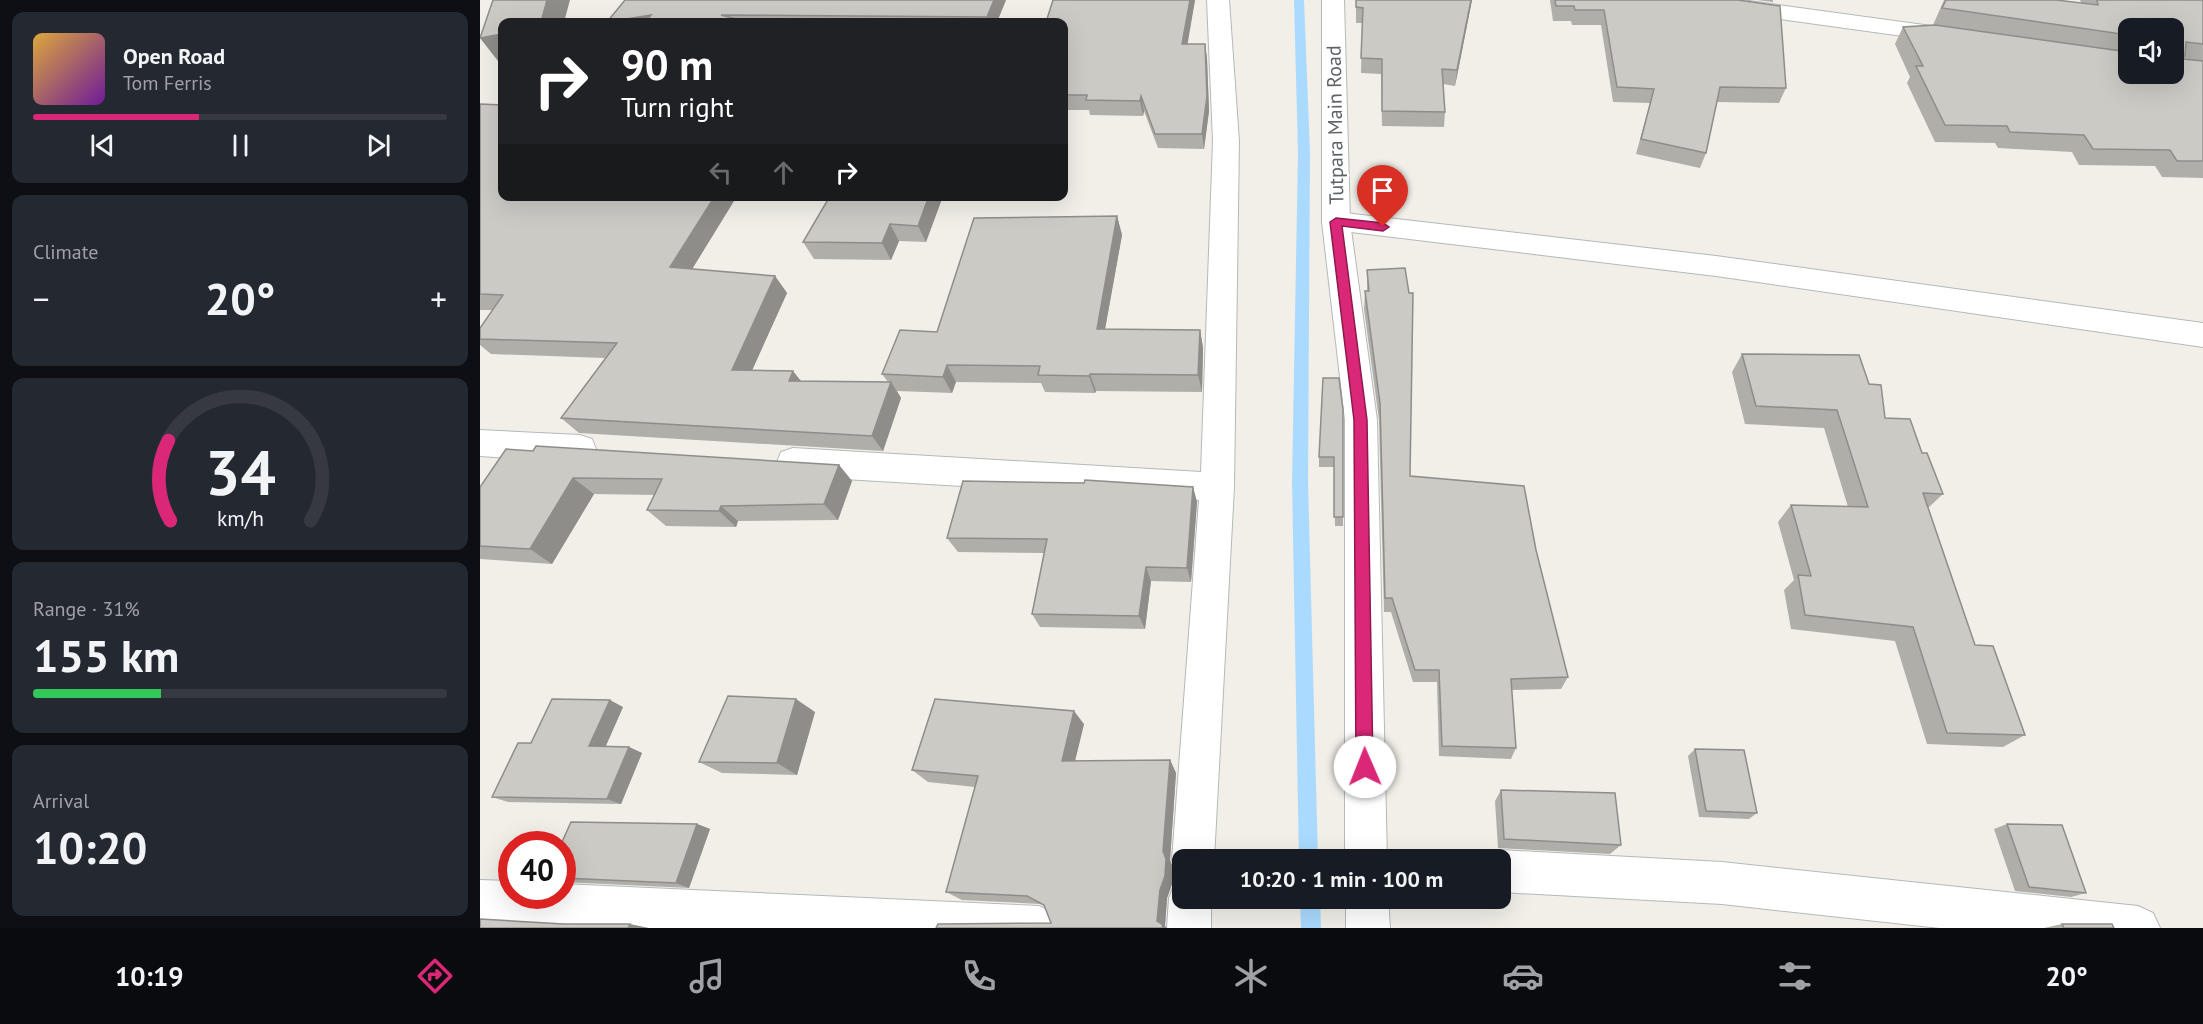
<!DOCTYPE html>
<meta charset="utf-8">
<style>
body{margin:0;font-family:"PT Sans",sans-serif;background:#242831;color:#f1f3f6;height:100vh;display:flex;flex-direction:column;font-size:22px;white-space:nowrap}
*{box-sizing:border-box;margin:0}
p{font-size:20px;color:#9ea1a6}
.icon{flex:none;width:33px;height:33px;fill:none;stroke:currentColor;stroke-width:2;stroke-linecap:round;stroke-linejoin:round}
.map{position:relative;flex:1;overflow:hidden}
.drawer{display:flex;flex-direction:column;gap:12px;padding:12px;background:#0d0f14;width:480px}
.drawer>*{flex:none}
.top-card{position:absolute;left:18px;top:18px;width:570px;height:183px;border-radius:12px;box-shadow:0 6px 24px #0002;background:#202124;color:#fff;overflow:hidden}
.controls{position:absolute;left:1638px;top:18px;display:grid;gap:12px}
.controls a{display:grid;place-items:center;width:66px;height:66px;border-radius:12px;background:#171b24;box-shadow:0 6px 24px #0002;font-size:30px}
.speed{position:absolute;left:18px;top:831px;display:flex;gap:12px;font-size:30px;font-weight:700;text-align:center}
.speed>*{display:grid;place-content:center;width:78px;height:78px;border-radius:50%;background:#171b24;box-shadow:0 6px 24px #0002;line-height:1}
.speed .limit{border:9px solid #d22;background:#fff;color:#111}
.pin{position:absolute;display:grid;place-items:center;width:51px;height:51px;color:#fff;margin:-62px -26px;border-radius:50% 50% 50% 0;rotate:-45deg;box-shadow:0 0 6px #0007}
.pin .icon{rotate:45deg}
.me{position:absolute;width:66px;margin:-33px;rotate:359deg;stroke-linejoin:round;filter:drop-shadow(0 0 4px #0008)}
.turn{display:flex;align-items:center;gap:21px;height:126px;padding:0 24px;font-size:27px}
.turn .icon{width:78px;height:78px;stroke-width:2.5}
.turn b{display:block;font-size:42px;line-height:51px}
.lanes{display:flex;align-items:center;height:57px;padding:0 24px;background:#0003;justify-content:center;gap:30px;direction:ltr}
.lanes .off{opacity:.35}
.big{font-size:45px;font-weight:700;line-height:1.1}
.drawer .widget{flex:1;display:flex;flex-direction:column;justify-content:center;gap:9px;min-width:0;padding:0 21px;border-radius:12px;background:#242831}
.drawer .dial{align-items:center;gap:0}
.dial svg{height:156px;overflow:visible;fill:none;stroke:#363941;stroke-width:7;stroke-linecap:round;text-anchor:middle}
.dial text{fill:#f1f3f6;stroke:none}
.song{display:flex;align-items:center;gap:18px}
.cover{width:72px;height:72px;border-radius:9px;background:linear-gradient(135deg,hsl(40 70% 55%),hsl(280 70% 35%))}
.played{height:6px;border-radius:3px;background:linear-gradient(90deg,#db2777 40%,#363941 40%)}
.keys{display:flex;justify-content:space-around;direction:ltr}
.heat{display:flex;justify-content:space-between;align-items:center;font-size:33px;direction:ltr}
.charge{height:9px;border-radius:4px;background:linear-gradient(90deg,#34c759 31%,#363941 0)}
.trip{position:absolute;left:692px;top:849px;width:339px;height:60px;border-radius:12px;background:#171b24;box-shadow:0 6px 24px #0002;font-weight:700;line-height:60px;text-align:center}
.dock{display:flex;height:96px;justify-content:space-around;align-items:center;background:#090b0e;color:#9ea1a6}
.dock .icon{width:42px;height:42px}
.dock .active{color:#db2777}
.dock b{font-size:27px;color:#f1f3f6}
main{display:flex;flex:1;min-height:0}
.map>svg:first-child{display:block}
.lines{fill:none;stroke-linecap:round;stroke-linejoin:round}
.stream{fill:#aadaff;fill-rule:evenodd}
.minor-casing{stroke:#b5b8bc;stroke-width:2}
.tertiary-casing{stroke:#b5b8bc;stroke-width:2}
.minor{fill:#fff;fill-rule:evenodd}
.tertiary{fill:#fff;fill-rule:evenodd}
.wall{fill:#afaea9;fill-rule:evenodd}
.shaded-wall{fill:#8f8d8a}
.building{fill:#cccac5;stroke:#8f8d8a;stroke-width:1.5}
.route{fill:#db2777;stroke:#8e194d;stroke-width:1.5}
.labels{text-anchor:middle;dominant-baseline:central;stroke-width:4.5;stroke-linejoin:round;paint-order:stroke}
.street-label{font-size:20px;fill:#5f6368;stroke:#fff}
</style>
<main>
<section class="drawer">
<div class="widget">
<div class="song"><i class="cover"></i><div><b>Open Road</b><p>Tom Ferris</p></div></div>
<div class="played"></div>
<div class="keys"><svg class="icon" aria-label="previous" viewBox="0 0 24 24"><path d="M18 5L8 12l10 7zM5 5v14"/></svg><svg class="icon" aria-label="pause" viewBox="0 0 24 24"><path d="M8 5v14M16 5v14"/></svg><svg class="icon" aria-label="next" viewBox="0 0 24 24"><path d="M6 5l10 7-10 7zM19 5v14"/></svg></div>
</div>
<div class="widget"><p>Climate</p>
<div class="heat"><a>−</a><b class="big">20°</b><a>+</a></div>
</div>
<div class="widget dial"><svg viewBox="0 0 100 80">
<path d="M14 69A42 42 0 1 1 86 69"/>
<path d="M14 69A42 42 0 0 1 13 28" stroke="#db2777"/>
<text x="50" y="56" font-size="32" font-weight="700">34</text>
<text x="50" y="72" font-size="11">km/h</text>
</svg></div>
<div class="widget"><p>Range · 31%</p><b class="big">155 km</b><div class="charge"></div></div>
<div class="widget"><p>Arrival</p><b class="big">10:20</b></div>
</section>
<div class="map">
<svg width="1723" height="928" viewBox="0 0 1723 928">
<rect width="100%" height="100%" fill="#f1efe8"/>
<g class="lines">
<path class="stream" d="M814 0H824L830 153 828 482 838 860H819L812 482 818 153Z
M820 898H840L841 928H821Z"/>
<g class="minor-casing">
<path id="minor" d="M727 0H749L759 141 754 487 734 860H702V876L698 875 692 860 719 500 313 476 301 472 297 462 301 452 313 448 721 472 733 141Z
M1201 0H1262L1466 28 1474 30 1478 35 1474 40 1466 42 1212 7 1204 5Z
M856 212 1236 256 1723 323V347L1236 276 846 229 842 222 846 215Z
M0 430 100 435 112 439 116 449 112 459 100 463 0 456Z
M1020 850 1242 862 1658 906 1673 913 1680 928H1460L1242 904 1020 892V860H1004L1005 856Z
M0 880 32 881V896H82V884L559 906 574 913 581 928H115L0 922Z
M702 880V898H731V928H687L689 898 695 883Z"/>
</g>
<g class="tertiary-casing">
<path id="tertiary" d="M842 0H864L870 222 897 420 907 860H865V420L842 222Z
M866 898H908L910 928H866Z"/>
</g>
<use href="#minor" class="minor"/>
<use href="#tertiary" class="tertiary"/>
</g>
<path class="wall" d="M145 0H526L517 22H127Z
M715 0 707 44H725L727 59 729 111 724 149 678 148 664 111 663 116 610 115 609 110H584V22Z
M876 0H992L975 86 963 84 965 112 964 127 902 126 901 74 881 73 882 23H876Z
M1070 0H1258L1306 88 1299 103 1236 102 1226 153 1220 168 1156 154 1170 103 1133 102 1121 25H1092L1091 21H1073Z
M1277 0H1293V2Z
M1464 0H1576L1601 3 1600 0H1723V178L1682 177 1675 166 1599 165 1592 152 1518 148 1515 143 1455 142 1427 83 1430 77 1415 44 1423 27 1485 29 1453 25ZM1648 28H1694L1648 74Z
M0 104 22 196H257L212 269 295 276 307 293 272 370 321 381 408 382 402 374 457 332 637 216 642 235 625 329 720 330 723 348 722 392 616 391 615 393 565 392 561 383 476 382 472 393 417 391 421 398 403 451 99 433 81 418 125 358 11 354 0 345V328L13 310H0Z
M350 196H463L446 242 419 241 411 260 334 259 323 242Z
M887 270 930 476 1056 550 1088 677 1081 689 1032 690 1036 748 1031 759 959 756 957 682H933L911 612H904L899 420 884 309 885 291H887Z
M1262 354 1389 384 1405 418 1442 453 1463 494 1448 508 1495 645 1545 735 1523 747 1447 744 1415 641 1311 629 1304 590 1314 580 1298 522 1311 505 1368 507 1344 428 1265 424 1252 372Z
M863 410V526H855L854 467H839V457Z
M53 451 359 465 372 481 358 520 258 521 256 527 186 526 167 510 175 495 114 494 72 564 0 559V487Z
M713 487 717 502 711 582 671 581 665 629 560 627 552 614 564 553 478 552 467 538Z
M143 707 126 746 149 747 162 753 141 804 28 802 12 797 51 743Z
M335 712 317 775 242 773 219 762Z
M604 724 595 761 690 760 696 773 690 860 693 868 692 884 687 898 685 926 571 923 565 906 560 904 482 900 466 892 495 787 448 782 432 770Z
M1215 749 1277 813 1269 819 1219 817 1208 756Z
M1021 790 1141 845 1130 854 1018 848 1015 801Z
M217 824 230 829 209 888 82 882V844Z
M1527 824 1606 893 1591 897 1535 891 1514 829Z
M1582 924 1634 928H1564Z"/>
<path class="shaded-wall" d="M67 0H90L84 22H61Z
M514 0H526L517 22H509L507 17Z
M710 0H715L705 59 702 44Z
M991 0H992L975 86 977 70Z
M171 15 176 22H128Z
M22 34V60L18 61 0 38Z
M725 44 727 59 729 111 724 149 722 134Z
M661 96 664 111 663 116 660 101Z
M235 196H257L203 284 190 267Z
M449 196H463L446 242 438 226Z
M637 216 642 235 622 346 617 329Z
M410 224 419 241 411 260 402 243Z
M295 276 307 293 265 386 252 370Z
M720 330 723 348 722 392 718 375Z
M467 365 476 382 472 393 463 377Z
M313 371 325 386 309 381Z
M610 374 616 391 615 393 609 376Z
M411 382 421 398 403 451 392 436Z
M359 465 372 481 358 520 344 504Z
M93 478 114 494 72 564 50 549Z
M713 487 717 502 711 582 707 568Z
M241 506 258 521 256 527 239 511Z
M666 567 671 581 665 629 659 616Z
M316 699 335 712 317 775 297 763Z
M130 700 143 707 123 752 109 746Z
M594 711 604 724 592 773 582 761Z
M149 747 162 753 141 804 127 799Z
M690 760 696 773 690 860 693 868 692 884 687 898 685 926 687 928H683L677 921Z
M217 824 230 829 209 888 196 883Z
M150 924 169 928H148Z"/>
<path class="building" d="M13 0H67L61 22H22V34L0 38Z
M145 0H514L507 17 241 15 267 22H166L171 15 127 22Z
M573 0H710L702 44H725L727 96 722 134H675L661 96 660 101 606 100 607 95H584V22H566Z
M876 0H991L977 70 962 69 965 112 902 111V59L881 58 883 8 876 7Z
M1075 0H1258L1300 6 1306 88 1240 87 1226 153 1161 139 1174 89 1137 87 1124 10H1095L1094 6H1076Z
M1466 0H1576L1618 5 1617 0H1723V44L1706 42 1705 55 1702 59 1723 61V161H1697L1690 150 1613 149 1604 135 1530 132 1527 126 1465 125 1436 66H1443L1423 27 1455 25 1648 52V74H1694V28H1648V35L1462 8Z
M0 104 22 105V196H235L190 267 295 276 252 370 313 371 309 381 411 382 392 436 81 418 137 343 0 339V328L23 295 0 294Z
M350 196H449L438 226 410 224 402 243 323 242Z
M637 216 617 329 720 330 718 375 610 374 609 376 558 375 560 366 467 365 463 377 402 374 420 330 457 332 494 218Z
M925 268 929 293H933L930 476 1044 486 1056 550 1088 677 1031 679 1036 748 962 746 959 670H935L912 598H905L900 403 885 291H889L887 270Z
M1262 354 1379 355 1389 384 1401 385 1405 418 1430 419 1442 453H1447L1463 494 1443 493 1495 645 1513 646 1545 735 1467 733 1433 627 1325 615 1318 575 1331 576 1311 505 1388 507 1357 410 1276 406Z
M843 378H859L863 410V517H854V457H839Z
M56 446 359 465 344 504 241 506 239 511 167 510 182 479 93 478 50 549 0 546V487L26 449 53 451Z
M605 480 713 487 707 568 666 567 659 616 552 614 567 539 467 538 483 481 604 483Z
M248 696 316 699 297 763 219 762Z
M72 699 130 700 109 746 149 747 127 799 12 797 38 743H51Z
M455 699 594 711 582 761 690 760 683 851 686 859 685 876 680 890 677 921 682 924 683 928H456L458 924 571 923 564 905 547 896 466 892 498 776 432 770Z
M1215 749 1264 750 1277 813 1226 811Z
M1021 790 1135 793 1141 845 1024 839Z
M91 822 217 824 196 883 82 878V844H81Z
M1527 824 1582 825 1606 893 1549 887Z
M0 919 84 924H150L148 928H0Z
M1582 924H1632L1634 928H1584Z"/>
<path class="route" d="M856 218 903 223 909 227 903 231 862 226 887 420 893 767 891 773 885 775 879 773 876 767 874 420 850 222Z"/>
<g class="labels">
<g class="street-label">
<text transform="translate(855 125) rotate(-91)">Tutpara Main Road</text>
</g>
</g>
</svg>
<div class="controls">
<a><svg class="icon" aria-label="sound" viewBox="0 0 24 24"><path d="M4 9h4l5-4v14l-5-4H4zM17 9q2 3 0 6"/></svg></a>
</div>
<div class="speed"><div class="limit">40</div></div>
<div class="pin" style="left:903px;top:227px;background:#d93025"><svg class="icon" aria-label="arrive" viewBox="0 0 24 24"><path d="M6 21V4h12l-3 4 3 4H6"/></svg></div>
<svg class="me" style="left:885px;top:767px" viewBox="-20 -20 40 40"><circle r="19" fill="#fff"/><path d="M0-13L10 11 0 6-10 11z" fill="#db2777"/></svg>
<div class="trip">10:20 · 1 min · 100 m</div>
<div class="top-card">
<div class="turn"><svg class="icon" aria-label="right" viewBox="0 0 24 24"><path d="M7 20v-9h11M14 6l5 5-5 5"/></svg><div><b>90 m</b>Turn right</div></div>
<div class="lanes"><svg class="icon off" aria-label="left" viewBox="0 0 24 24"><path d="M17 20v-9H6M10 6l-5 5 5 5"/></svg><svg class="icon off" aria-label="ahead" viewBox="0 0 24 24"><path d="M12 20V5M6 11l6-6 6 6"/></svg><svg class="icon" aria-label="right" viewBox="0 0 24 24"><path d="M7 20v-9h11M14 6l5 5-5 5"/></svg></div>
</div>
</div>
</main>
<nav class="dock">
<b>10:19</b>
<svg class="icon active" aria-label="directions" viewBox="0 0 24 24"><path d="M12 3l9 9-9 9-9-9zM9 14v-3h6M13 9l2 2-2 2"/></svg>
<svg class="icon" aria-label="music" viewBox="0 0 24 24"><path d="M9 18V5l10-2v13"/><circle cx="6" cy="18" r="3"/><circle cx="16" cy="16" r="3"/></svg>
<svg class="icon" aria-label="phone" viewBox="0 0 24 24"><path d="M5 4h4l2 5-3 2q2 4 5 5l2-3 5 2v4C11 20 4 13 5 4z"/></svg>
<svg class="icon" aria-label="climate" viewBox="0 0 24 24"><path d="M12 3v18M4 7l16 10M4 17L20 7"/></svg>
<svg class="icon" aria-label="car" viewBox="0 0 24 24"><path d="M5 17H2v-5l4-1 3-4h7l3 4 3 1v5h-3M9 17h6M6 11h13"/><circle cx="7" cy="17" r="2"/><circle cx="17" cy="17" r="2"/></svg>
<svg class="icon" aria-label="filters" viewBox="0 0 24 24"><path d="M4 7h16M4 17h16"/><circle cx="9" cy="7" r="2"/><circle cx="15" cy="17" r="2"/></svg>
<b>20°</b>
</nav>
